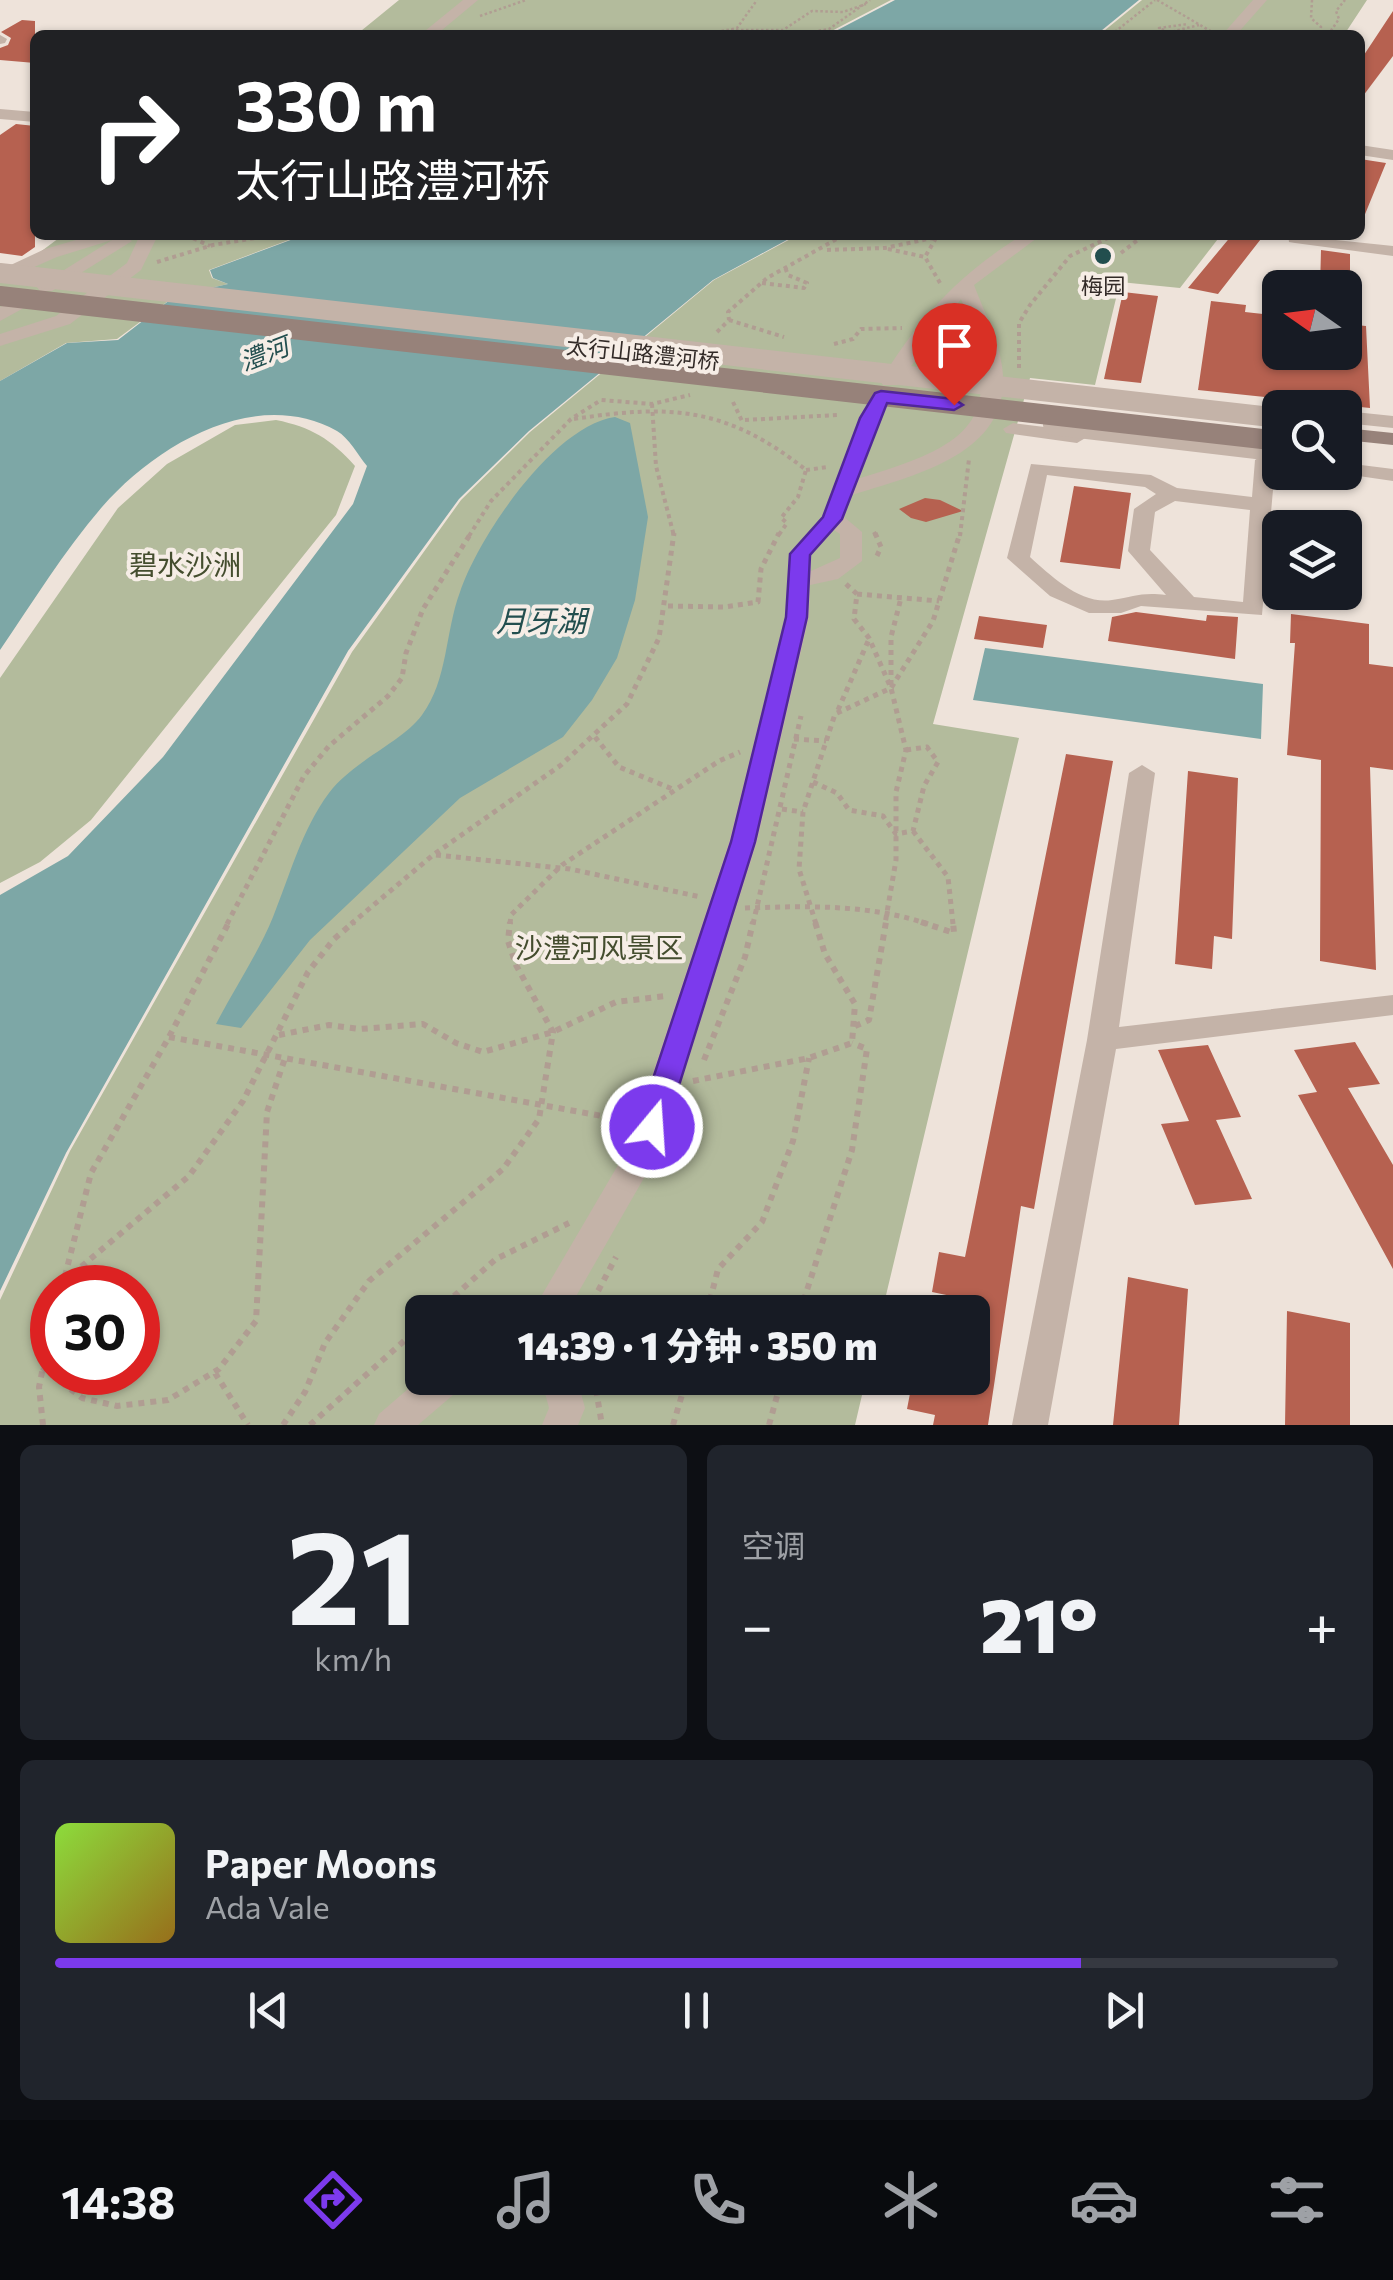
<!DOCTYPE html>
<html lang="zh">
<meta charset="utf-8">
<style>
body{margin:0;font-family:Commissioner,"Noto Sans SC",sans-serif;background:#20242c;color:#f1f3f6;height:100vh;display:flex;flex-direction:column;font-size:38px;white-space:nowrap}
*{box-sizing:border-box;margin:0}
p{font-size:32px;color:#9ea1a6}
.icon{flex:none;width:55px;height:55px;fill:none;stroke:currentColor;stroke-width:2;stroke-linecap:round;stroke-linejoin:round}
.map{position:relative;height:1425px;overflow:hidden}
.sheet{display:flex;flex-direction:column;gap:20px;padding:20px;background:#0d0f14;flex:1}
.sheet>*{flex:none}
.top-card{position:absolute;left:30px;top:30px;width:1335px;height:210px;border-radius:15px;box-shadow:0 2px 8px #0004;background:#202124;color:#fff;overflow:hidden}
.needle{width:65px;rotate:284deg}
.tools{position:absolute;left:1262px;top:270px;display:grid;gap:20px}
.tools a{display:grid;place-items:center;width:100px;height:100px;border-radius:15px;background:#171b24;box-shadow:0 2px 8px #0004;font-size:50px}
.speed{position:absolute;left:30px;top:1265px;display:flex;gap:20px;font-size:50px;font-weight:700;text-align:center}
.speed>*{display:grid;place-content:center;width:130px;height:130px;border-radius:50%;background:#171b24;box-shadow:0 2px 8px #0004;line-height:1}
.speed .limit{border:15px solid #d22;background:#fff;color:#111}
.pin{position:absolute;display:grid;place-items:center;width:85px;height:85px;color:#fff;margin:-102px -42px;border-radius:50% 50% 50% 0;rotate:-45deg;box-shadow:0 0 10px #0007}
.pin .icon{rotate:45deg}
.me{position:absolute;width:110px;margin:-55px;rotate:18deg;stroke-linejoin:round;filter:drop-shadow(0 0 8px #0008)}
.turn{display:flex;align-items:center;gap:35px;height:210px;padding:0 40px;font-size:45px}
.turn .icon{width:130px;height:130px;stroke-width:2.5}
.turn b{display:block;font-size:70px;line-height:85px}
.big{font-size:75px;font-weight:800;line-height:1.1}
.sheet .tile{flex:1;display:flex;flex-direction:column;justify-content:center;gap:15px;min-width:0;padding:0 35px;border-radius:15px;background:#20242c}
.sheet .dial{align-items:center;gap:0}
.dial b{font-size:130px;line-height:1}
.song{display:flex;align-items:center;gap:30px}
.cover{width:120px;height:120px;border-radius:15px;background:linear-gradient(135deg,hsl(90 70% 55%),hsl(40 70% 35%))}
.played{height:10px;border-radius:5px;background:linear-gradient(90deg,#7c3aed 80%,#363941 80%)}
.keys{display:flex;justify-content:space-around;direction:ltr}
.heat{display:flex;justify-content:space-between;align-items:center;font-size:55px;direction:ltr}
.sheet .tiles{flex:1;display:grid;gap:20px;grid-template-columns:1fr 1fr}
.tile:last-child{grid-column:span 2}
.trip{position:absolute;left:405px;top:1295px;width:585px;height:100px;border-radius:15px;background:#171b24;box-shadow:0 2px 8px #0004;font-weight:800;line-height:100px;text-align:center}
.tabs{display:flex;height:160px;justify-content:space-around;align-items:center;background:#090b0e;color:#9ea1a6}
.tabs .icon{width:70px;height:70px}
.tabs .on{color:#7c3aed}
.tabs b{font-size:45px;color:#f1f3f6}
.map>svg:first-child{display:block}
.green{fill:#b3bb9c;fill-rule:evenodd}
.water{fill:#7da7a6}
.building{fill:#b66150}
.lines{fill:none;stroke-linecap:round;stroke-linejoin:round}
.path-far3{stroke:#b09d92;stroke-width:2.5;stroke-dasharray:2.5 2.5;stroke-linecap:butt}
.path-far2{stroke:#b09d92;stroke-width:4;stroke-dasharray:4 4;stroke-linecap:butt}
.path-far1{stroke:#b09d92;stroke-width:5;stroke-dasharray:5 5;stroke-linecap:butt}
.path{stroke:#b09d92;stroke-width:6;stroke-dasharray:6 6;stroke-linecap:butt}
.street{fill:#c4b3a8;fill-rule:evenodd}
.secondary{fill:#97827a;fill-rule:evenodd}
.street-bridge{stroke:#c4b3a8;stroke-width:20}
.secondary-bridge{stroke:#97827a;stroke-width:20}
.route{fill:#7c3aed;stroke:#51269a;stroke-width:2.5}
.poi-dot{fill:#224e4e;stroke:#f6ede6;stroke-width:4}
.labels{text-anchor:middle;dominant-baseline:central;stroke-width:8;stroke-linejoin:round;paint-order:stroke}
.far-poi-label{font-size:22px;fill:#322a27;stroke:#f6ede6}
.far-street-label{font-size:22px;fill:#322a27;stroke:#f6ede6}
.far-water-label{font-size:25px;font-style:italic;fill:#224e4e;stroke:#f6ede6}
.park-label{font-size:28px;fill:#444d2e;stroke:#f6ede6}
.water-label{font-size:30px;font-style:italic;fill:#224e4e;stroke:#f6ede6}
</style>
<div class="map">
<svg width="1393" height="1425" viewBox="0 0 1393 1425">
<rect width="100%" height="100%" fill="#eee3da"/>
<path class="green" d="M399 0H891L824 35H356Z
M1142 0H1367L1344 35H1099Z
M63 235H302L209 270 212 278 228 284 175 296 117 339 66 343 0 381V282Z
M798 235H1221L1180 288 1120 282 1095 385 1030 378 933 724 1019 738 882 1312H422V1378H866L855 1425H0V1300L70 1151 352 652 461 500 530 432 714 280ZM52 1288H138V1372H52Z
M276 420C311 427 331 439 355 466L336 515 91 820 40 862 0 883V678L118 508 167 464 235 425Z"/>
<path class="water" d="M895 0H1139L1096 35H828Z
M304 235H796L713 280 529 431 459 499 348 651 66 1153 0 1291V895L68 856 163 757 353 504 367 466C358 455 349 438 337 431 256 386 157 444 102 507 64 551 33 602 0 650V381L67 343 118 340 175 296 228 284 213 278 210 270Z
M615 417 630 423 648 517 635 600 617 658 592 700 563 737 460 798 310 940 241 1028 216 1024C234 989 258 954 273 917 290 875 302 829 329 793 354 760 401 743 422 715 448 680 445 632 460 592 479 536 553 426 615 417Z
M985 648 1263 684 1261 739 973 700Z"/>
<path class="building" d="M1393 11V56L1360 100V61Z
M22 20 35 21V63L0 60V48L8 45 11 38 1 32Z
M16 124 35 126V247L22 256 0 253V135Z
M1360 159 1386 163 1361 224H1360Z
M1232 235H1264L1218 294 1188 288Z
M1321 250 1350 254V288H1320Z
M1123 292 1158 296 1141 383 1104 379Z
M1211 301 1246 305 1245 312 1280 316V352H1345V324L1366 326 1370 408 1198 390Z
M1074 486 1131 493 1120 569 1060 562Z
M925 498 940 500 963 511 926 522 911 518 899 509Z
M1136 612 1206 621 1207 615 1238 617 1235 659 1108 641 1112 617Z
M1291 614 1369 624V664L1393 667V770L1370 767 1376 970 1320 961 1321 760 1287 755 1295 643H1290Z
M979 616 1047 625 1043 648 974 639Z
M1066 754 1113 761 1034 1209 1021 1206 988 1425H933L935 1415 907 1409 913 1378H972V1312H954L956 1297 932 1292 939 1252 965 1257Z
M1188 771 1238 778 1232 939 1214 936 1212 969 1175 964Z
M1355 1042 1380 1084 1348 1088 1393 1165V1269L1298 1095 1317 1092 1294 1050Z
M1208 1045 1241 1117 1216 1120 1252 1199 1195 1205 1161 1124 1189 1121 1158 1050Z
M1128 1277 1188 1289 1179 1425H1113Z
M1287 1311 1350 1323V1425H1285Z"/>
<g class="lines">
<path class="path-far3" d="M1157 0 1214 33
M1312 0 1311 18 1321 27 1320 32 1312 35
M480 16 526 0
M731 30H783L812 11 843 12 866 4
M1164 30 1159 28 1188 24
M702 35 737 28 757 0
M794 35 829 29 870 0
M1111 35 1155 0
M1158 35 1199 25
M1328 35 1339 19 1336 11 1345 0"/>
<path class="path-far2" d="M186 235 210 246
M936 238 925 257 940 283
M888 249 925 257
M827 250 885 248 947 235
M1121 253 1144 235
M157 262 213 245 273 235
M762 283 804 288 807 283 788 275 785 267
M729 320 784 337
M717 332 729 320 728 312 767 278 844 235
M834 344 853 339 861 329 902 328
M1019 368V323L1030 305 1070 256 1114 235
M733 402 742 421
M652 404 656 466 674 536
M574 419C671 404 727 407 806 470L798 497 781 518 787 523 778 536
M745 420 837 415
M806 470 828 467
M874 532 876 536
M469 536 491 501 571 419 601 400 652 404 690 395
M960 536 969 459"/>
<path class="path-far1" d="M875 533 881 547 876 558
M846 584 857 594 854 619 869 638 891 688 906 750 896 792V860L885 924
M857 594 939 601
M668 606 724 607 758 602 761 569 779 533
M891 685V637L901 598
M838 710 869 639
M595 737 619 767 675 790
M794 739 826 741
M813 782 837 793 849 810 883 816 896 834 913 831 924 786 938 762 927 747 906 750
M782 809 803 812
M913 831 948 877 953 924
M436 855 570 869 701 897
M745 908C808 906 868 904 928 924
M227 924 304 776 329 746 388 696 402 678 406 653 423 609 471 533
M351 924 433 855 561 765 627 704 659 638 674 533
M510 924 511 915 562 865 719 761 740 752
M753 924 801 716
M816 924 799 869 803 812 835 714 891 688 933 621 960 533"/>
<path class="path" d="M921 922 954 933 953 922
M855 1026 869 1020 886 922
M279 1035 329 1025 360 1029 423 1024 456 1043 483 1052 553 1032 616 1002 666 996
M169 1037 624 1120
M704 1060 745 957 753 922
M693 1081 809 1058 852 1043 855 1004 825 954 815 922
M63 1282 189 1176 243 1101 308 972 334 939 354 922
M62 1288 91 1173 169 1037 229 922
M436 1312 496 1259 569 1223
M587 1312 616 1257
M707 1312 718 1269 762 1222 793 1141 809 1058
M800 1312 852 1150 867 1049 852 1043
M42 1367 82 1398 117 1406 168 1400 219 1369 256 1321 267 1112 286 1055
M215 1373 248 1425
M594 1378 602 1425
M43 1425 39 1387 52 1323
M283 1425 305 1392 325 1343 369 1281 503 1169 539 1119 553 1032 516 965 508 941 510 922
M310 1425 422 1325
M673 1425 687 1378
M769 1425 782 1378"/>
<path class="street" d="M463 0H478L436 35H420Z
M1253 0H1267L1236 35H1222Z
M0 35 7 39 5 43 0 44Z
M0 109 35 112V122L0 119Z
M1360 145 1393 150V160L1360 155Z
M93 235H120L132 241 52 291H40L37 287 112 240 57 257 0 282V270L45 249Z
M140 235H158L141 270 70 324 0 346V334L56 316 127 263Z
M1022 235H1041L974 285C984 312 998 338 1002 366 1015 454 914 475 852 495L844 517 862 532V561L838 579 810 585 809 617 757 842 660 1150 567 1312H532L628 1148 729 842 785 617 789 554 822 517 859 418 874 392 881 390 891 396 857 479C973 444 1008 422 961 299L897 385H883L880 381C922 315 956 277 1022 235ZM834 530 840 534V558L811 571V555Z
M1288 235 1393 246V256L1295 243 1289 242Z
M27 294 33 295V303L0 321V307Z
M1345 411 1393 416V428L1345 423Z
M1013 423 1077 431 1087 437 1077 443 1006 433 1003 429Z
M1265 454 1280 455V467H1275L1262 615 1141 606 1121 613H1089L1050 596 1007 558 1031 464 1151 475 1177 488 1252 497 1255 460ZM1047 475 1145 487 1156 494 1134 509 1128 551 1166 595C1140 592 1135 597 1112 600 1081 605 1051 576 1030 557ZM1175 501 1250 510 1243 602 1194 597 1150 550 1155 512Z
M1345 463 1393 469V481L1338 473 1345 472Z
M1142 765 1155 773 1119 1027 1393 995V1015L1116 1049 1048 1425H1012L1087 1040 1129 773Z
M422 1377 465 1378 460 1389 418 1425H374L379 1414Z
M541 1378H577L585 1408 578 1425H542L549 1408Z"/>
<path class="secondary" d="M1345 428 1393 433V445L1345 440Z"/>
<path class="street-bridge" d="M0 273 1280 418
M1053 425 1280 452"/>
<path class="secondary-bridge" d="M0 296 1280 441"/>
</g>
<path class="route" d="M881 391 954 399 963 405 954 410 887 403 842 519 810 555 807 617 755 842 666 1127 662 1134 652 1138 641 1134 637 1127 731 842 786 617 790 554 823 517 860 418 875 393Z"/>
<circle class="poi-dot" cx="1103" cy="256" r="10"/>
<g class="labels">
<g class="far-poi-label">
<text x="1103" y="285">梅园</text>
</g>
<g class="far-street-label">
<text transform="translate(643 353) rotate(6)">太行山路澧河桥</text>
</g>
<g class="far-water-label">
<text transform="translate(264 353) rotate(-21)">澧河</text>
</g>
<g class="park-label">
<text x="185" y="564">碧水沙洲</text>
<text x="599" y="947">沙澧河风景区</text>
</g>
<g class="water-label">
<text x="541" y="619">月牙湖</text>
</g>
</g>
</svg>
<div class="tools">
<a><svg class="needle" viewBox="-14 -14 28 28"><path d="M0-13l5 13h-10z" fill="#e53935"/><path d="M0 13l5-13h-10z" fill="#9ea1a6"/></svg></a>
<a><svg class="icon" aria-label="search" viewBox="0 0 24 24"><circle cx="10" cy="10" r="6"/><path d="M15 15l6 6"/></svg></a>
<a><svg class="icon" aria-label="layers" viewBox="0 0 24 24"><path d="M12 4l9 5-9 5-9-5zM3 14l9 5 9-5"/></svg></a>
</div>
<div class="speed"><div class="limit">30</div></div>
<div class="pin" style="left:954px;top:405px;background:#d93025"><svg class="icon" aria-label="arrive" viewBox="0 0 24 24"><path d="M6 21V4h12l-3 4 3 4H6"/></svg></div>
<svg class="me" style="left:652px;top:1127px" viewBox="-20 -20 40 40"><circle r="17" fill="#7c3aed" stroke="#fff" stroke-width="3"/><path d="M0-11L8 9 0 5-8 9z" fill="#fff"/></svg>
<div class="trip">14:39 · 1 分钟 · 350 m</div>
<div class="top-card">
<div class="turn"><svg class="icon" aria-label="right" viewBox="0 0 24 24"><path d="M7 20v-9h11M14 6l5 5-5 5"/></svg><div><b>330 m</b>太行山路澧河桥</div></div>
</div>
</div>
<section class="sheet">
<div class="tiles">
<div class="tile dial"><b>21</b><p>km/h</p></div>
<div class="tile"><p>空调</p>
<div class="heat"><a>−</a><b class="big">21°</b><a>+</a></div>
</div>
<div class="tile">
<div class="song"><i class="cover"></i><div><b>Paper Moons</b><p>Ada Vale</p></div></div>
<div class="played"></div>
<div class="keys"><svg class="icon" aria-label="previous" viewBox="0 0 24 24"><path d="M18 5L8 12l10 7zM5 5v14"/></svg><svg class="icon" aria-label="pause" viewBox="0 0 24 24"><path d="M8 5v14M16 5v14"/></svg><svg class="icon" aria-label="next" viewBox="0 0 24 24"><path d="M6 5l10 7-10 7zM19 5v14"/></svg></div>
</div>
</div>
</section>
<nav class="tabs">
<b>14:38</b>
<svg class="icon on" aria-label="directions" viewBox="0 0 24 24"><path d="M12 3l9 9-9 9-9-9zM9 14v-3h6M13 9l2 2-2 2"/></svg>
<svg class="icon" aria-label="music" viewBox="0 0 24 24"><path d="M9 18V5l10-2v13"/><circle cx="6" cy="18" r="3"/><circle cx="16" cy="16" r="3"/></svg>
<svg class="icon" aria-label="phone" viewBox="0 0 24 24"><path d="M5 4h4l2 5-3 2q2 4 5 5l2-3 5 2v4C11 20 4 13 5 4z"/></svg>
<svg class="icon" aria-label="climate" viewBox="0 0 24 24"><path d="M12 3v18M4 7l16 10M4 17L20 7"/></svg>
<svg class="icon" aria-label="car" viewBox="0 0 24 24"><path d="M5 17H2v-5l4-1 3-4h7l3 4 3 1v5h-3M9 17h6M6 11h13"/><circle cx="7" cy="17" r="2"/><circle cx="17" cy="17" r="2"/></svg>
<svg class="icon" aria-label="filters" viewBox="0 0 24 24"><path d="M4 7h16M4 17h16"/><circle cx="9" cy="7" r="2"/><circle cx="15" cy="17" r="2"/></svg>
</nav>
